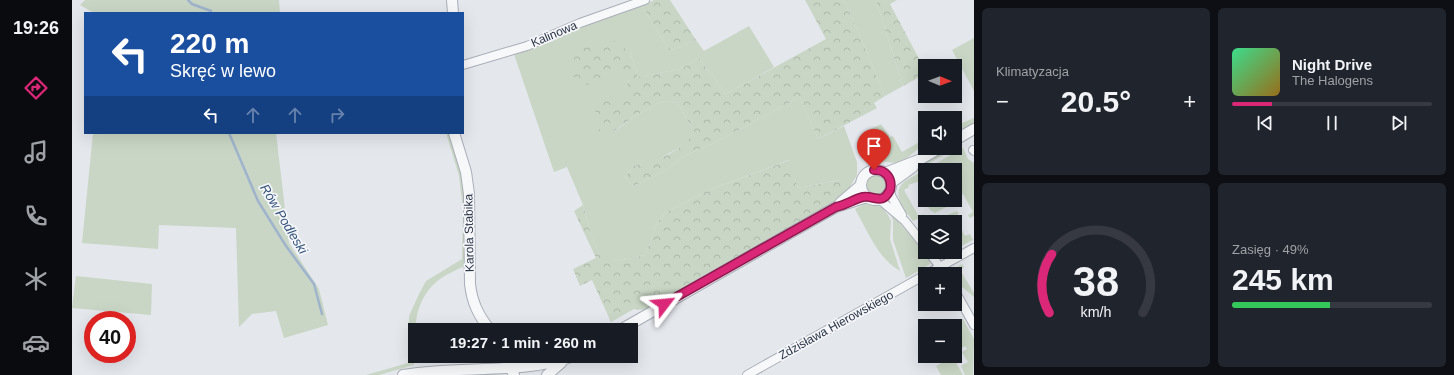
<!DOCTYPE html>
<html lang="pl">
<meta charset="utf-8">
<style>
body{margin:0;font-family:Arial,sans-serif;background:#20242c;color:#f1f3f6;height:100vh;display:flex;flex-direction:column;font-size:15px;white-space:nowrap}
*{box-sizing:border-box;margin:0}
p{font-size:13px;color:#9ea1a6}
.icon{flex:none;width:22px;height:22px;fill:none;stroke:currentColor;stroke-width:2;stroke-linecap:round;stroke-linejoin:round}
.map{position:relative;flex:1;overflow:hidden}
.drawer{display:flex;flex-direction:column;gap:8px;padding:8px;background:#0d0f14;width:480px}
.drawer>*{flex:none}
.guide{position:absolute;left:12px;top:12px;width:380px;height:122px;border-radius:0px;box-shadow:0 4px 16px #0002;background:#1a4fa0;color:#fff;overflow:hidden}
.needle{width:26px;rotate:91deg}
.tools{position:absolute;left:846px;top:59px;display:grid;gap:8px}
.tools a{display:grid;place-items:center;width:44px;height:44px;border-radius:0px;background:#171b24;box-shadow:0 4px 16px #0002;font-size:20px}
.speed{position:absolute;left:12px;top:311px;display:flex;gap:8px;font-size:20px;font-weight:700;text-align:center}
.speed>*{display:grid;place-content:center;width:52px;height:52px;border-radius:50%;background:#171b24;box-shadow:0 4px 16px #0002;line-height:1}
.speed .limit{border:6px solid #d22;background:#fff;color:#111}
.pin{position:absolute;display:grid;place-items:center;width:34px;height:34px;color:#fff;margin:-41px -17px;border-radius:50% 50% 50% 0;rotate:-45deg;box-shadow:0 0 4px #0007}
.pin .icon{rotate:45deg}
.me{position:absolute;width:44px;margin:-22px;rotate:61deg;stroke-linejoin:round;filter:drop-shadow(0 0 3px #0008)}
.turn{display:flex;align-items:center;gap:14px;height:84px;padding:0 20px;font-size:18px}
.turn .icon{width:52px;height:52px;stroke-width:2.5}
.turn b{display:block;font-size:28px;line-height:34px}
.lanes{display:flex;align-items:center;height:38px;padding:0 20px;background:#0003;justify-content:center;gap:20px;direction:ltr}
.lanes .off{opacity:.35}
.big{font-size:30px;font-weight:600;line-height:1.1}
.drawer .tile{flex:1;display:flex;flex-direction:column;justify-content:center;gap:6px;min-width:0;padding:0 14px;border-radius:6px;background:#20242c}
.drawer .dial{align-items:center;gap:0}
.dial svg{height:104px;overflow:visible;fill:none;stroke:#363941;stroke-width:7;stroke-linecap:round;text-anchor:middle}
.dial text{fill:#f1f3f6;stroke:none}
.song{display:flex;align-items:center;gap:12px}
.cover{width:48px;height:48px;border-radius:6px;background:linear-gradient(135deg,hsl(150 70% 55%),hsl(40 70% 35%))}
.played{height:4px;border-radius:2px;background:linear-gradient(90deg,#db2777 20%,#363941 20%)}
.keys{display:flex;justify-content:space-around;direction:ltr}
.heat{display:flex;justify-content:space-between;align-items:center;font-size:22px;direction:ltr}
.charge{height:6px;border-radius:3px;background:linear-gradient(90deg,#34c759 49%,#363941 0)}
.drawer .tiles{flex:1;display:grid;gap:8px;grid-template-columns:repeat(2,1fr)}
.trip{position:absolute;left:336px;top:323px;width:230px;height:40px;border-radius:0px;background:#171b24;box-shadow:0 4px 16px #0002;font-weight:600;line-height:40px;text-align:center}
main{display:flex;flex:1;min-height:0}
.menu{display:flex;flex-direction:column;width:72px;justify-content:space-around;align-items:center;background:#090b0e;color:#9ea1a6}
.menu .icon{width:28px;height:28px}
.menu .active{color:#db2777}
.menu b{font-size:18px;color:#f1f3f6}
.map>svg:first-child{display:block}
.grass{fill:#c9d6c5}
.forest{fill:url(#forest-crowns)}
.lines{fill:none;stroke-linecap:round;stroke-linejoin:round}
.stream{stroke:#9fb4cc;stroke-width:2.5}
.minor-casing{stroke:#a9aeb7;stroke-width:10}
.tertiary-casing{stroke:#a9aeb7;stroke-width:12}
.minor{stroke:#f7f8fa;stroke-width:8}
.tertiary{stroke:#f7f8fa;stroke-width:10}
.route-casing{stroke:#8e194d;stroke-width:10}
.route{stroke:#db2777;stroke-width:7}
.labels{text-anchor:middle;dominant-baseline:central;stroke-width:3.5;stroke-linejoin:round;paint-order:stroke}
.street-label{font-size:12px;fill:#2b3445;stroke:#f4f6f9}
.water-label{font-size:13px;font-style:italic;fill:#34527a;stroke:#f4f6f9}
</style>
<main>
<nav class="menu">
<b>19:26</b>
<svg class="icon active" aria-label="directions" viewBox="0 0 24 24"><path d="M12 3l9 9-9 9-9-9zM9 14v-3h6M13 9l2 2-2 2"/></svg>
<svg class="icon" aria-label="music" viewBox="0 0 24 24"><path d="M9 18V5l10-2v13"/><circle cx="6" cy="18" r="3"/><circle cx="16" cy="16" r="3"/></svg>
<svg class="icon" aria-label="phone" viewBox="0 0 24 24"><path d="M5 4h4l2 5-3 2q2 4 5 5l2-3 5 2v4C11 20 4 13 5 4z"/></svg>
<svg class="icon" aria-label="climate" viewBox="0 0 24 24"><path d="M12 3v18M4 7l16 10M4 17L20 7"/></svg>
<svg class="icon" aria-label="car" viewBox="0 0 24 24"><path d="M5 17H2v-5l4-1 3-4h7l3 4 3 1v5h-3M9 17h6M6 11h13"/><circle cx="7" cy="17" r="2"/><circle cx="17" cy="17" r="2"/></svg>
</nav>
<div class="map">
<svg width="902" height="375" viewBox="0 0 902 375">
<defs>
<pattern id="forest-crowns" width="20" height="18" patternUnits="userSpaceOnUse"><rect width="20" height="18" fill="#c9d6c5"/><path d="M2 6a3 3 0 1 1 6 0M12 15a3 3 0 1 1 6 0" fill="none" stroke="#adb8ab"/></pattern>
</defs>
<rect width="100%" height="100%" fill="#e4e7ec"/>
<path class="grass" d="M13 0H207L208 13H22L8 5Z
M771 0H804L831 86 813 96 782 22Z
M570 6 598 51 624 40 632 51 677 26 702 67 654 94 627 58 609 69 566 77 558 52 536 77 545 70 557 81 549 98 542 132 564 115 590 101 606 103 622 132 614 144 581 162 562 166 553 177 561 186 589 173 614 155 640 144 728 97 746 139 772 126 785 162V175L774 193 767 180 726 188 717 160 637 190 594 212 585 223 573 255 551 260 529 259 519 234 511 205 495 167 482 172 442 54 512 26Z
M902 38V91L880 50Z
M902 118V124L883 133V126Z
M809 124 818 137 821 136 830 152 853 139V143L835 158 824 163 806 161 792 136 795 131Z
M21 133H204L217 243 247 289 256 325 212 338 204 311 180 314 167 327 164 228 87 225 86 249 10 243Z
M374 133H378L388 165 394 200V267C387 267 381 272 374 275 340 295 342 331 342 365L307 375H294L336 363 337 316 347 294 354 281 390 259 391 210 387 176Z
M891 144 833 177 831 176 864 155Z
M891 148 896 159 902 163V216L898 218 896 215 901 212 891 194 886 197 883 192 888 189 883 179V170H878L876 166 871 169 869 166 863 170H853V190L848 181 836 185 837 187 832 190 847 217 852 214 853 216 841 221C832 209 818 193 833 181Z
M794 184a10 10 0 1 1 20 0a10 10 0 1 1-20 0Z
M852 200H879L880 201 878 205 863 213 858 210Z
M794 203 810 207 816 215 819 221 818 239 828 271C806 259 795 230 783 209Z
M816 209 858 259 857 260 858 264 834 278 821 240V220Z
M885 211 887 214 882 216 893 236 898 234 901 240 883 249V242L886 241 883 236V222L874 221 869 222V220L870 217Z
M890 264 892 267 888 270 902 293V297L890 287 884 275 888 273 885 267Z
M4 276 80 284 79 315 0 308Z
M891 319 902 339 901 375H893L889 366 896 362 890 352 895 349 893 346 883 352V329L887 334 882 325Z
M881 357 891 375H869L864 366Z"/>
<path class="forest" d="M582 0H598L624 40 598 51 570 6Z
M733 0H771L782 22 813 96 802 103 805 108 746 139 728 97 640 144 614 155 589 173 561 186 553 177 562 166C584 161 610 152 622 132L606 103 590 101 564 115 541 132 527 131 522 104 548 98 557 81 545 71 536 77 515 85 499 75 503 55 512 45 543 41 558 52 566 77 609 69 627 58 654 94 754 39Z
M804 0H825L818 4 853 70V74L831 86Z
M718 160 726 188 768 180 774 193 759 206 632 275 573 310 562 309 539 322 520 280 508 286 501 269 524 258 502 211 511 205 519 234 529 258 551 260 573 255 585 223 594 212 637 190Z"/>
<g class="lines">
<path class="stream" d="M116 0 120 4 139 11V13
M157 133 186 201 214 246 242 284 250 314"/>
<g class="minor-casing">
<path id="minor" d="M391 65 455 46 508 23 573 0
M901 150 902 151
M817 192 830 215
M807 199 833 221 853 246
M857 252 873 274
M855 274 902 248
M883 291 902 325
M675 375 853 275"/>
</g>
<g class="tertiary-casing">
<path id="tertiary" d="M380 0 381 13
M382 133 394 172 397 194 398 284C400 302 406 315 418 330
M883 140 902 129
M789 185a15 15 0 1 1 30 0a15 15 0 1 1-30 0Z
M813 173 849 159 868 148
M819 183 841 167
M768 203 789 185
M548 330 764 207 795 197
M433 356 442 375
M331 375C386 365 451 375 502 356
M475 375 489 363"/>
</g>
<use href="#minor" class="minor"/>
<use href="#tertiary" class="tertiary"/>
</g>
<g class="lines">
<g class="route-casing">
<path id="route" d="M592 304 764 207C774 205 782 199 791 197 802 195 810 206 818 190 821 178 813 169 802 170"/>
</g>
<use href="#route" class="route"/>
</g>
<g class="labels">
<g class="street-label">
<text transform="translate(482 34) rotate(-23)">Kalinowa</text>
<text transform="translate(397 233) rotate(-91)">Karola Stabika</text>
<text transform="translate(764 325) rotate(-29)">Zdzisława Hierowskiego</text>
</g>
<g class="water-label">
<text transform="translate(212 219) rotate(59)">Rów Podleski</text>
</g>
</g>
</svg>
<div class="tools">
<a><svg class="needle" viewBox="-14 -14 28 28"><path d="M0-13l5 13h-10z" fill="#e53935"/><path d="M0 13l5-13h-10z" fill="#9ea1a6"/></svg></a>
<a><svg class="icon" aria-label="sound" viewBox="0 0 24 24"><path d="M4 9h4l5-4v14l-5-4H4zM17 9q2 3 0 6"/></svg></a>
<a><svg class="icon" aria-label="search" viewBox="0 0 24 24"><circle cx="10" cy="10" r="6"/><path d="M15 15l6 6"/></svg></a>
<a><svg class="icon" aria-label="layers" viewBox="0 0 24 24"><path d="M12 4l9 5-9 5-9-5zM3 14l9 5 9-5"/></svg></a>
<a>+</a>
<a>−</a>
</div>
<div class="speed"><div class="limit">40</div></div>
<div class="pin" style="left:802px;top:170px;background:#d93025"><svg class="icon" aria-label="arrive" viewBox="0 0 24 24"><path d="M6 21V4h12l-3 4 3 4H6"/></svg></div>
<svg class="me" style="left:592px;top:304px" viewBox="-20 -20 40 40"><path d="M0-17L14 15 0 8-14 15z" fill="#db2777" stroke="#fff" stroke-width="4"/></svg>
<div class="trip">19:27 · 1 min · 260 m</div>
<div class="guide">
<div class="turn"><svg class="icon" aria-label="left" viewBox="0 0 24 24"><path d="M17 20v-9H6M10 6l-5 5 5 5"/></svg><div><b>220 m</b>Skręć w lewo</div></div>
<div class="lanes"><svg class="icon" aria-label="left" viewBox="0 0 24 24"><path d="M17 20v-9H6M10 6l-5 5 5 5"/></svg><svg class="icon off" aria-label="ahead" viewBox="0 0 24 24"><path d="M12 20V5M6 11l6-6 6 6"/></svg><svg class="icon off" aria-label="ahead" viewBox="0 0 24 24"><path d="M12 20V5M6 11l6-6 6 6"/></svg><svg class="icon off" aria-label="right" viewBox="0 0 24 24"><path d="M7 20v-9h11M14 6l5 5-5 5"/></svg></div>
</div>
</div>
<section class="drawer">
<div class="tiles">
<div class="tile"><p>Klimatyzacja</p>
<div class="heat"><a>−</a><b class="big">20.5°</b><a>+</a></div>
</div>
<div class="tile">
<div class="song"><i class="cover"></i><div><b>Night Drive</b><p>The Halogens</p></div></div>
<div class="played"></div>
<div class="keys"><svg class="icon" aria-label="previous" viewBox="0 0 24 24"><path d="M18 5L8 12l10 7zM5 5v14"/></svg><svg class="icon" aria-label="pause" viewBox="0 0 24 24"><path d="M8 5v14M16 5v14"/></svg><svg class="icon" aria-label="next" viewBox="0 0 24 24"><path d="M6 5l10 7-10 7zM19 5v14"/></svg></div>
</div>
<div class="tile dial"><svg viewBox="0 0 100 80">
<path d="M14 69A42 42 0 1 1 86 69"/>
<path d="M14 69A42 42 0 0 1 16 24" stroke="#db2777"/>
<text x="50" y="56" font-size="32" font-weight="700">38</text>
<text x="50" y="72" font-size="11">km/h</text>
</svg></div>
<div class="tile"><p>Zasięg · 49%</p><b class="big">245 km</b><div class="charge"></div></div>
</div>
</section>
</main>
